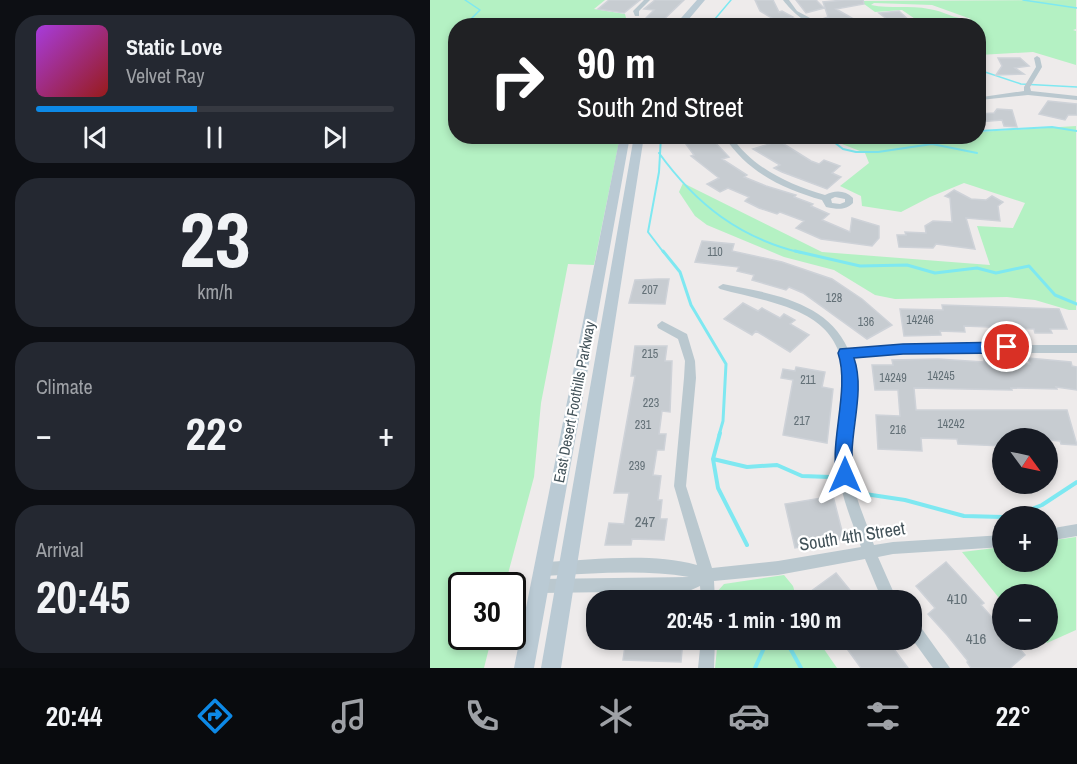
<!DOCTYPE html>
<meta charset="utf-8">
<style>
body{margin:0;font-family:"Archivo Narrow",sans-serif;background:#242831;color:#f1f3f6;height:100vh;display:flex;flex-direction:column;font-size:22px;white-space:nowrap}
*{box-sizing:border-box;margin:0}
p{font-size:20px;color:#9ea1a6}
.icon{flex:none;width:33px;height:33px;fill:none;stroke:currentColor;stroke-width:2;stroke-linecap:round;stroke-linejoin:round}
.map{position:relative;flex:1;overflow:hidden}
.drawer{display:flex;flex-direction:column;gap:15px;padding:15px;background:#0d0f14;width:430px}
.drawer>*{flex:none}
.top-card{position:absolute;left:18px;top:18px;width:538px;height:126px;border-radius:24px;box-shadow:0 3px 9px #0003;background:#202124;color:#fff;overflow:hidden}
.needle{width:39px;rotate:123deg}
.fabs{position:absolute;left:562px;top:428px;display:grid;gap:12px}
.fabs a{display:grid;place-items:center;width:66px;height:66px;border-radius:50%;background:#171b24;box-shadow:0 3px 9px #0003;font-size:30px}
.speed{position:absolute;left:18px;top:572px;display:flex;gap:12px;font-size:30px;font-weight:700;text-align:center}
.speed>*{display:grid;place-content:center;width:78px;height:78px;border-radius:50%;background:#171b24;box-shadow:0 3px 9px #0003;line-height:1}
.speed .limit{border:3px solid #111;border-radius:9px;background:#fff;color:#111}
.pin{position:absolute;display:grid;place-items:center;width:51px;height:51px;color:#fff;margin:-26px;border:3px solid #fff;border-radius:50%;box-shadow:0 2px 6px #0007}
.me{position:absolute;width:66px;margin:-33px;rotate:0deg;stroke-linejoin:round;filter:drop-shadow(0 0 4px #0008)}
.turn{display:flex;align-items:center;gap:21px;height:126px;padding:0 30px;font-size:27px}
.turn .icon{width:78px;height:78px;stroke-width:2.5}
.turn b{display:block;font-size:42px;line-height:51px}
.big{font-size:45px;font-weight:800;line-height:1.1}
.drawer .widget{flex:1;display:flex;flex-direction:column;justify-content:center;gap:9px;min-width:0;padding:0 21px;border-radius:24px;background:#242831}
.drawer .dial{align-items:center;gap:0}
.dial b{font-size:78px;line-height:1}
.song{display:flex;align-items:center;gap:18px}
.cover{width:72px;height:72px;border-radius:9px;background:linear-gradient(135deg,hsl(280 70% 55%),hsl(0 70% 35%))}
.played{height:6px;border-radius:3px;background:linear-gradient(90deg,#0d89e6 45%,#363941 45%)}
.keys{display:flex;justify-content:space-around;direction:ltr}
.heat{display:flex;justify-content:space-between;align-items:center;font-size:33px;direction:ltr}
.trip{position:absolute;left:156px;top:590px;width:336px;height:60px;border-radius:24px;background:#171b24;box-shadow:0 3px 9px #0003;font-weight:800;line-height:60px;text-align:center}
.menu{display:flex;height:96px;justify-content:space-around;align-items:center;background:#090b0e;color:#9ea1a6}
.menu .icon{width:42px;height:42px}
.menu .active{color:#0d89e6}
.menu b{font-size:27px;color:#f1f3f6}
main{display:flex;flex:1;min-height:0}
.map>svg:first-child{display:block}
.green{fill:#b4f1c3;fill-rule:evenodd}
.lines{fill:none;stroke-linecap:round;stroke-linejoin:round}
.stream-far3{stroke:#7ee8f1;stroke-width:1.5}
.stream-far2{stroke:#7ee8f1;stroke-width:2}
.stream-far1{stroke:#7ee8f1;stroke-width:3}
.stream{stroke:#7ee8f1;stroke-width:4}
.building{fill:#c7ccd1;stroke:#ced2d8;stroke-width:1.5}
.street{fill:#bac8cf;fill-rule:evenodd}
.secondary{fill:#bacad4;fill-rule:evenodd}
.route{fill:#1a73e8;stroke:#114b97;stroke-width:1.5}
.labels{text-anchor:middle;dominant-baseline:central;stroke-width:4.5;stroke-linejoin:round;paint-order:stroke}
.number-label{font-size:12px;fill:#637077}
.street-label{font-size:15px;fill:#425259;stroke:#fff}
.near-number-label{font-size:15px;fill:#637077}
.near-street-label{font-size:18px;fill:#425259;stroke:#fff}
</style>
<main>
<section class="drawer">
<div class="widget">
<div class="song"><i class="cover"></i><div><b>Static Love</b><p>Velvet Ray</p></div></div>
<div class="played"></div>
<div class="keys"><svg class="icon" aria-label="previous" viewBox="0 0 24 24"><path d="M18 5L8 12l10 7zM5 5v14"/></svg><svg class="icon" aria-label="pause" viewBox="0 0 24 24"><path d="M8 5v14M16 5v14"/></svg><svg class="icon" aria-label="next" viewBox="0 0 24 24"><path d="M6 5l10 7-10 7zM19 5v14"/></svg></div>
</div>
<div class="widget dial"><b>23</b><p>km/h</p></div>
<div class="widget"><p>Climate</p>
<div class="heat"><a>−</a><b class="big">22°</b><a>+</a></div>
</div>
<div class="widget"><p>Arrival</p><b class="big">20:45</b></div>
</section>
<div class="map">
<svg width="647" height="668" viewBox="0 0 647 668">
<rect width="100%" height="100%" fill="#eeebeb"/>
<path class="green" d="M0 0H175L164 9 195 14 196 18 205 20 206 25 26 26V136L190 137 164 265 138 264 111 403 104 477 75 585H32V636H62L54 668H0Z
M646 0V29L643 30 646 31V65L603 52 549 55V26L494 25 472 10 445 12 430 1ZM444 3 502 5 541 19C525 20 514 11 499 9 480 5 460 9 441 5Z
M646 126V310H639L605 300 577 297 465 299 445 295 404 270 354 257 277 225 265 216 249 192 253 183 392 252 560 265 547 226 583 228 595 203 534 183 500 197 471 212 432 206 431 196 410 186 439 163 435 153 394 137 549 136V132Z
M646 537V630L617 643 613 639H618V594H573V603L532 552 573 547V561H618V541Z
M354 575 363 586 367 600H286V593L294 584Z
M288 639H387L407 668H285Z"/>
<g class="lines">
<path class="stream-far3" d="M35 0 50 10 41 19 47 20 46 26
M593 0 647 8
M279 26 301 0
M549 70 591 84 647 87"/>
<path class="stream-far2" d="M549 131 622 127 647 131
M231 136 229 172 218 232 234 253
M396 136 413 149 426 152H448L502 144 547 153
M229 153C266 204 309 238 372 253"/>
<path class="stream-far1" d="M233 251 250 272 261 305 296 364 293 421 289 435
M365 251 430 266 477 265 505 273 547 268 566 273 599 266 625 295 647 304"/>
<path class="stream" d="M290 433 283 459 288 488 317 545
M283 459 317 467 347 465 372 476 400 477
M435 494 475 500 534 516 573 517
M584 516 612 505 647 482
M355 639 371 668
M325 668 338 639"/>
</g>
<path class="building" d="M179 0H210L194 13 168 9Z
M225 0H254L229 24 208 26 224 10 214 9Z
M325 0H343L349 12 352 11 363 17 353 20 355 26 330 11Z
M366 0H386L394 8 376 13Z
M414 0H433L434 4 406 9 429 22 417 26H397L389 20 398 17 393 2Z
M469 11 485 26H466L449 13Z
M568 58H590L599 66 585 68 594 74 566 75 572 66Z
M618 101 647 104V115H638L635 120 609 114Z
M567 109 582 110 587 127 574 126 572 120 549 122V114L564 113Z
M250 136H279L299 157 292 159 317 175 314 177 336 186 366 195 364 197 383 204 381 206 399 214 392 220 420 232 422 218 449 226V238L442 246 391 239 366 228 374 221 350 212 347 214 329 208 315 201 319 197 298 188 290 192 277 184 289 178 261 156 264 155Z
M349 141 381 161 389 164 394 160 410 166 402 173 411 177 397 189 352 172 344 168 350 165 323 149Z
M524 190 541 199 556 200 562 196 573 202 568 206 570 221 536 218 545 249 506 244 503 248 469 247 467 235H476L475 232 496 233 495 226 503 221 522 222 520 198 515 196Z
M272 241 304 244 302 251 352 262 402 279 432 299 462 325 437 339 373 293 359 287 356 290 322 280 324 275 307 271 309 267 265 262Z
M228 279H239L235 304 199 303 205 280Z
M313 303 328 311 332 308 350 318 354 314 365 320 360 324 379 335 360 352 326 331 322 335 294 319Z
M512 305 629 309 637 329H620L622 333H605L604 329 578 328 579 333 561 332 559 327 534 326 535 332 510 331 511 335 474 336 470 309 513 310Z
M205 346H237L235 361H242L240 412 232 411 229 434H236L234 450H227L223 475 231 476 228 500H232L230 519H237L234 540 202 539 201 545H175L179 523 194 524 199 493H184L205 376H201Z
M598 358 641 362 642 366 647 367V390L626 387 627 389 581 388 582 390 484 388 486 410H637L647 445 631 444 630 441 618 440V438H573V446L528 444 527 439 491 438 492 451 448 449 446 415 470 416 468 390H445L442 365H463L462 360 508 359 554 362V359H573L574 364H600Z
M366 367 395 372 392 387 403 389 397 443 353 435 363 380 351 378 353 369 365 371Z
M403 496 414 539 365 548 355 504Z
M516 562 554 603 551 605 573 630V639H581L595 655 580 668H541L537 662 538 661 517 635 498 614 505 608 486 586Z
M406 573 428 600H369Z
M196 639H253L251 662 193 660Z
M410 639H468L461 645 478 668H431Z"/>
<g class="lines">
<path class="street" d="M214 0H220L209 11V16H205L203 11Z
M353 0H359L367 11 395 26C377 26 363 13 353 0Z
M607 56 610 58 612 67 600 87 601 91 647 96V100L598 95 550 100 549 98 552 97 594 91V87L606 67 604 58Z
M294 136H301C323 168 359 185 395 195 405 190 415 190 423 198V203C415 211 407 209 396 207L392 200C353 189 317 172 294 136ZM405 197 415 199V202L410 204 402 203 401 199Z
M293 284C339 293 397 301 418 349L473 345H647V353H473L422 357C432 393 419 432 421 469 423 495 436 520 444 545L463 542 573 535V547L463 554 448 557 467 600H452L435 559 348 575 284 581 285 600H271L270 586 259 591 110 593 105 591 103 586 105 581 110 579 259 577C211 569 162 574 114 576L109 574 107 569 109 564 114 562C164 560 219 552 267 565L244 486 254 378 255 361 248 339 228 328 227 325 232 321 257 334 265 361 266 378 256 486 282 568 348 561 431 547C423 523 411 498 409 472 407 446 413 420 414 394 419 310 353 306 290 289L288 287Z
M647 524V536L618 541V529Z
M482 620 487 622 520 668H503L482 639Z
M271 639H285L284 668H268Z"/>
<path class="secondary" d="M267 0H275L253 26H244Z
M190 136H200L104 668H84Z
M204 136H214L131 668H111Z"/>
</g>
<path class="route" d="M577 342 584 347 577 353 473 354 424 358C434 387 423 422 422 452 422 461 425 471 421 480L415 482 409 480C396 451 421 391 408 353L410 349 473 344Z"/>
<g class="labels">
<g class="number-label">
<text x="285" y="252">110</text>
<text x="220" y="290">207</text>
<text x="404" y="298">128</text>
<text x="490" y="320">14246</text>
<text x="436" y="322">136</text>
<text x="220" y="354">215</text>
<text x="511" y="376">14245</text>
<text x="463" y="378">14249</text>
<text x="378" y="380">211</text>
<text x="221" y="403">223</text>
<text x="372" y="421">217</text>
<text x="521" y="424">14242</text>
<text x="213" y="425">231</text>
<text x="468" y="430">216</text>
<text x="207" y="466">239</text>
</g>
<g class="street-label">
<text transform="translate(144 402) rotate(-79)">East Desert Foothills Parkway</text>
</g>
<g class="near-number-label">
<text x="215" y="521">247</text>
<text x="527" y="598">410</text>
<text x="546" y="638">416</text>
</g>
<g class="near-street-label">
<text transform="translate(422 536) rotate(-9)">South 4th Street</text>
</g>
</g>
</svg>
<div class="fabs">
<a><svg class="needle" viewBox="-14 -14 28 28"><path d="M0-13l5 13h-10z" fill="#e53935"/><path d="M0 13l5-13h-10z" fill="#9ea1a6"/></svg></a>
<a>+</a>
<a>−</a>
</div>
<div class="speed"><div class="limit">30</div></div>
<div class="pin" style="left:577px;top:347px;background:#d93025"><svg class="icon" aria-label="arrive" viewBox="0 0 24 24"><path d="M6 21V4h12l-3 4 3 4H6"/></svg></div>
<svg class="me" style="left:415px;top:475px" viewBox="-20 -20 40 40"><path d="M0-17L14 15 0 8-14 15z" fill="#1a73e8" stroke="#fff" stroke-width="4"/></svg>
<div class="trip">20:45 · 1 min · 190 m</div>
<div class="top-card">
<div class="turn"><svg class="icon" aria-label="right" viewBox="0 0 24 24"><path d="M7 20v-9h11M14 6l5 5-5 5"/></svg><div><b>90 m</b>South 2nd Street</div></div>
</div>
</div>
</main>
<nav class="menu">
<b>20:44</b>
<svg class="icon active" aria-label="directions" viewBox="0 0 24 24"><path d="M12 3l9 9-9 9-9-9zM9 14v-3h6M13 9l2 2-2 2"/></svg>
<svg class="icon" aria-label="music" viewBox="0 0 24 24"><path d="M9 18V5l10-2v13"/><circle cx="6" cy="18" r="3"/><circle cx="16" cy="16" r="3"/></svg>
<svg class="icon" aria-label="phone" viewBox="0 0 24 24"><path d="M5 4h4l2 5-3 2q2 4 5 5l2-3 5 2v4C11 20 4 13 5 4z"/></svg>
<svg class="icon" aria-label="climate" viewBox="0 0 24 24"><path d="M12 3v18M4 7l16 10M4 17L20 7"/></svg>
<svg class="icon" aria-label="car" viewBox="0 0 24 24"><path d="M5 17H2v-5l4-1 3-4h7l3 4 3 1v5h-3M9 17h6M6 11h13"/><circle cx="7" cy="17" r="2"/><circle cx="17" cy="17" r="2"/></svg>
<svg class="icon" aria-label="filters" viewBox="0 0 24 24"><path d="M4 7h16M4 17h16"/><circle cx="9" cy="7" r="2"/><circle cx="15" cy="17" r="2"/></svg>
<b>22°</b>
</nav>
